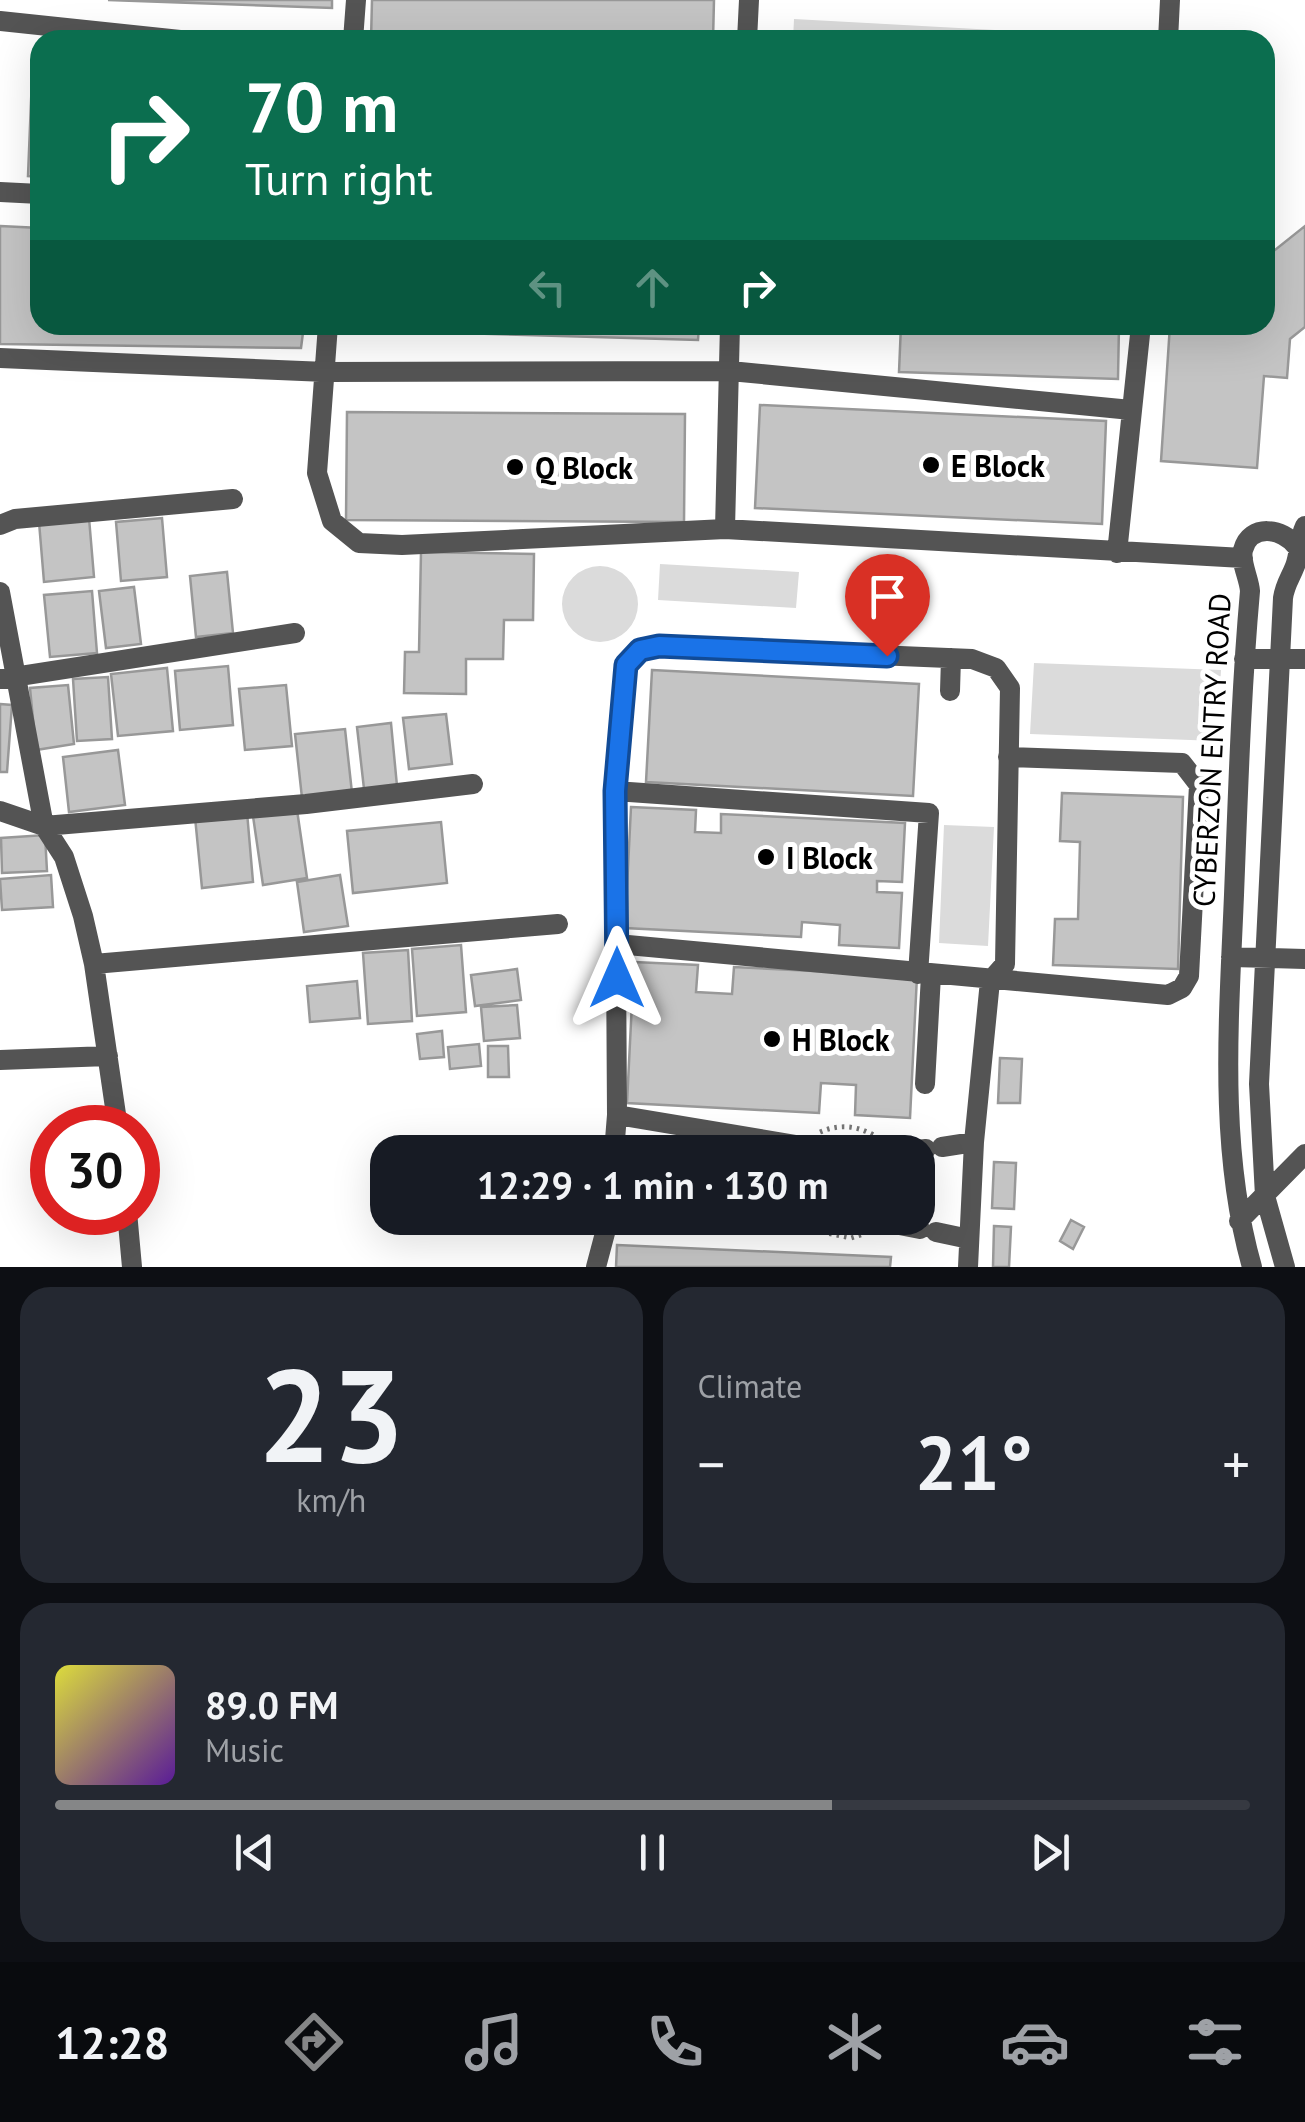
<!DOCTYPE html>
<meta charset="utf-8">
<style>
body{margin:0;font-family:"PT Sans",sans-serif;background:#242831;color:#f1f3f6;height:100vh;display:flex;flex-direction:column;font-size:38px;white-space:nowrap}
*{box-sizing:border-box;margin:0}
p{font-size:32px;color:#9ea1a6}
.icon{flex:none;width:55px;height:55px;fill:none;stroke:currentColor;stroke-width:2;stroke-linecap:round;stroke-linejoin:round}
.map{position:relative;height:1267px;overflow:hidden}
.side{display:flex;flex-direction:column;gap:20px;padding:20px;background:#0d0f14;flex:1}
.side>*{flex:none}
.top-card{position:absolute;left:30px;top:30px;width:1245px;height:305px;border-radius:30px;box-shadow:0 10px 40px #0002;background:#0b6e4f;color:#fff;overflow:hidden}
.speed{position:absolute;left:30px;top:1105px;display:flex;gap:20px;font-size:50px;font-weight:700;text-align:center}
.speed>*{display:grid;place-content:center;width:130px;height:130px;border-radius:50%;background:#171b24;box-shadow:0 10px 40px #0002;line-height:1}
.speed .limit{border:15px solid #d22;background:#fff;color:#111}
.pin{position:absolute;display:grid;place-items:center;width:85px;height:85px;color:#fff;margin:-102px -42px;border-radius:50% 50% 50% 0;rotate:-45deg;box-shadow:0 0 10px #0007}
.pin .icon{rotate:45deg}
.me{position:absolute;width:110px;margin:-55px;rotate:0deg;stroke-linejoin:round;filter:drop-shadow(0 0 8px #0008)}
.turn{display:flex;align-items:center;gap:35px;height:210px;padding:0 50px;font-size:45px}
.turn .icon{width:130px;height:130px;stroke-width:2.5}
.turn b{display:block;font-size:70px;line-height:85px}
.lanes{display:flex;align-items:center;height:95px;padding:0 50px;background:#0003;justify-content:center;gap:50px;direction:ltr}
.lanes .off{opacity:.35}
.big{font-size:75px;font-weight:700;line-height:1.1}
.side .tile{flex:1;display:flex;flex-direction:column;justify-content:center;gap:15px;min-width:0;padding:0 35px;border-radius:30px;background:#242831}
.side .dial{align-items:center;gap:0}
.dial b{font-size:130px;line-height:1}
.song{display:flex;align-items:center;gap:30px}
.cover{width:120px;height:120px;border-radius:15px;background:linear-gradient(135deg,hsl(60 70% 55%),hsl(270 70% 35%))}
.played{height:10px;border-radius:5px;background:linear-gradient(90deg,#858687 65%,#363941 65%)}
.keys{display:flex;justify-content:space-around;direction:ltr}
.heat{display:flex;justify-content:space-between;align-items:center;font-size:55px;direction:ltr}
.side .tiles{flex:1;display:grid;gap:20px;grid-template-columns:1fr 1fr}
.tile:last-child{grid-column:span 2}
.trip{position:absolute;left:370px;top:1135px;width:565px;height:100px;border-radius:30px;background:#171b24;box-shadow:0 10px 40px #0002;font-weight:700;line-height:100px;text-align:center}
.menu{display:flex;height:160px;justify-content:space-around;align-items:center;background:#090b0e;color:#9ea1a6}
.menu .icon{width:70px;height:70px}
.menu .active{color:#858687}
.menu b{font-size:45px;color:#f1f3f6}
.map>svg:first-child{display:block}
.green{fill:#dbdbdb}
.building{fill:#c4c4c4;stroke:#989898;stroke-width:2.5}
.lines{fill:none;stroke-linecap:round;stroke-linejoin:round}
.path{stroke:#767676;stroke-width:5;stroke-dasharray:2.5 5;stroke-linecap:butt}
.street{stroke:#545454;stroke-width:20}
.route-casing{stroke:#114b97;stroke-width:25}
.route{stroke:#1a73e8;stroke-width:18}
.poi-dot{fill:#000;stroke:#fff;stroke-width:4}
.labels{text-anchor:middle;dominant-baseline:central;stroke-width:10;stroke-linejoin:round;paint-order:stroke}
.poi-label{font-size:30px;font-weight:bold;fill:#000;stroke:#fff;text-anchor:start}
.street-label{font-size:30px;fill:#000;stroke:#fff}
</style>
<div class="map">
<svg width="1305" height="1267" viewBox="0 0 1305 1267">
<rect width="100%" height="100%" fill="#fff"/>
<path class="green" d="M794 19 1126 37 1125 40H793Z
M660 564 799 572 796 608 658 600Z
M562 604a38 38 0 1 1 76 0a38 38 0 1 1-76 0Z
M1034 663 1221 670 1217 741 1030 734Z
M944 825 994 827 988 946 939 943Z"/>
<path class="building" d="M108 0H332V8Z
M372 0H714L713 40H371Z
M33 53H40V177L28 176Z
M0 226 40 228V325H304L301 348 0 344Z
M1305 226V327L1290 339 1287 378 1264 376 1257 468 1161 461 1170 325H1265V249L1275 250Z
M357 325H699L698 340 357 330Z
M901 325H1119L1118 379 899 372Z
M760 405 1106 421 1102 524 755 508Z
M347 412 685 414 684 522 346 520Z
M89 518 94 577 44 582 39 522Z
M162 518 167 577 121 581 116 522Z
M421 552 534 554 533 620H504L503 659H466V694L404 693 405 652H419Z
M227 572 233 633 196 637 190 576Z
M134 587 141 644 106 648 99 591Z
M92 591 97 653 50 657 44 595Z
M228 666 233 725 180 730 175 671Z
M167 668 173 731 118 736 111 674Z
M652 670 919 684 913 796 646 782Z
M108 677 112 739 77 741 73 679Z
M68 685 74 744 36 750 30 688Z
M286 685 292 746 245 750 239 689Z
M0 704 12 705 7 772H0Z
M446 714 452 764 409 769 403 718Z
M391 723 397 786 364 789 357 727Z
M345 729 352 793 302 798 295 734Z
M118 750 125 805 69 812 63 757Z
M1062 793 1183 797 1178 969 1053 965 1055 919H1078L1080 842 1060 841Z
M631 807 696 810 695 832 721 833V814L905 823 902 882 877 881V892L902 893 899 948 839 945 840 925 802 922 801 937 625 928Z
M297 810 307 878 263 885 253 816Z
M247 812 253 882 202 888 195 817Z
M441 822 447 883 353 893 347 831Z
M45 835 47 871 2 873 1 838Z
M51 875 53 907 2 910 0 879Z
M340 875 348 926 304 932 297 882Z
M461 945 466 1012 417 1016 412 949Z
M408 950 412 1021 368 1024 363 953Z
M634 962 698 965 696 992 732 994 734 967 917 976 910 1118 855 1115 856 1085 821 1083 819 1113 627 1103Z
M517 969 521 1000 475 1006 471 975Z
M357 981 360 1018 310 1022 307 986Z
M517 1005 520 1038 484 1041 481 1007Z
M442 1031 444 1057 420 1059 417 1034Z
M479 1044 481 1066 450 1069 448 1047Z
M488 1046H508L509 1077H488Z
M1000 1058 1022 1059 1020 1103H998Z
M659 1143 762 1146V1152H658Z
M994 1162 1016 1163 1014 1209 992 1208Z
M1071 1220 1084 1227 1073 1249 1060 1241Z
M994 1226 1011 1227 1009 1267H993Z
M617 1245 891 1257 890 1267H616Z"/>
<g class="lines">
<path class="path" d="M820 1132C842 1123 860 1126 880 1139
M822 1232 851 1238 864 1234"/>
<path class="street" d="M0 21 180 40
M353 40 356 0
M747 40 749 0
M1168 40 1170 0
M0 192 40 194
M328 325 317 473 332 521 359 543 402 545 725 529 1243 558
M0 358 326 372 730 371 1131 410
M0 525 15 519 233 499
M725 529 730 325
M1117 553 1141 325
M0 592 44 826 64 857 83 916 94 964 118 1128
M1244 659H1305
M0 679 295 633
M950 691 951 658
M615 791 929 813 918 974
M0 811 44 826 306 804 473 784
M617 944 1168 995 1182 988 1189 976 1199 785 1182 763 1008 757
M1231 957 1305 959
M94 964 558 924
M0 1060 108 1056
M925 1084 931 975
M617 1115 802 1146
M942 1147 974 1142
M614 1152 617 1115 615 791 626 665 640 650 659 646 972 659 996 668 1010 688 1005 964 990 981 974 1142 968 1267
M901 1152 926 1149
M127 1212 132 1267
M735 1218H801
M1239 1221 1305 1154
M884 1222 920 1229
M936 1232 969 1239
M596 1267 609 1218
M1252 1267C1218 1148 1229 1018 1234 895 1238 794 1241 692 1250 591 1249 578 1240 562 1243 550 1250 523 1283 528 1296 546
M1285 1267 1265 1196 1259 1084 1283 598C1285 584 1290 579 1295 566 1300 553 1298 541 1305 526"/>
</g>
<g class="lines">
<g class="route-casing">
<path id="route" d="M617 978 615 791 626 665 640 650 659 646 887 656"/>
</g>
<use href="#route" class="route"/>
</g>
<g class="poi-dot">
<circle cx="931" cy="465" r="10"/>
<circle cx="515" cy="467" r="10"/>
<circle cx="766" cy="857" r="10"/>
<circle cx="772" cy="1039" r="10"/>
</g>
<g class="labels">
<g class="poi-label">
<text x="951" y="465">E Block</text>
<text x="535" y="467">Q Block</text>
<text x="786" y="857">I Block</text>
<text x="792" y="1039">H Block</text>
</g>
<g class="street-label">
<text transform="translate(1211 750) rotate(-87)">CYBERZON ENTRY ROAD</text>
</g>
</g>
</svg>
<div class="speed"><div class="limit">30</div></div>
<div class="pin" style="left:887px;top:656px;background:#d93025"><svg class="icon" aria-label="arrive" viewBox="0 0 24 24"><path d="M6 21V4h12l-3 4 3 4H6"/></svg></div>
<svg class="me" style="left:617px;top:978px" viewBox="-20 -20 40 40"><path d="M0-17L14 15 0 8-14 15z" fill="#1a73e8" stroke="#fff" stroke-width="4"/></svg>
<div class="trip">12:29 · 1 min · 130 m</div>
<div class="top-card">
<div class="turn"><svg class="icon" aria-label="right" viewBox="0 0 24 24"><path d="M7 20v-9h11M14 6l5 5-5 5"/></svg><div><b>70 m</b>Turn right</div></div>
<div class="lanes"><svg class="icon off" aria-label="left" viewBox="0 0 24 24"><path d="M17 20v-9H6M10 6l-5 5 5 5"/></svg><svg class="icon off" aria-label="ahead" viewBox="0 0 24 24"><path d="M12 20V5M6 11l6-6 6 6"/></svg><svg class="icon" aria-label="right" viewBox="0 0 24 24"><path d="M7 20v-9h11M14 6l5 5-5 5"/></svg></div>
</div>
</div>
<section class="side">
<div class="tiles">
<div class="tile dial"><b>23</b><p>km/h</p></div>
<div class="tile"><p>Climate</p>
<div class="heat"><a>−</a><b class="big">21°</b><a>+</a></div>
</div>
<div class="tile">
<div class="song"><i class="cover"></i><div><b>89.0 FM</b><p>Music</p></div></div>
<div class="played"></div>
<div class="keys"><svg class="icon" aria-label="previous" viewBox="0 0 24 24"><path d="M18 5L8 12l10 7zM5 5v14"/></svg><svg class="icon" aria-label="pause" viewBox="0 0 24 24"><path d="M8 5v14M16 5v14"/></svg><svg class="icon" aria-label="next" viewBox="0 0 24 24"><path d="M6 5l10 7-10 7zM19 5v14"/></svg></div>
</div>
</div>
</section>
<nav class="menu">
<b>12:28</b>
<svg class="icon active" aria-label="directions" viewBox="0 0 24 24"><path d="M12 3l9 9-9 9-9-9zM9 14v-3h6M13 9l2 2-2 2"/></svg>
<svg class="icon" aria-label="music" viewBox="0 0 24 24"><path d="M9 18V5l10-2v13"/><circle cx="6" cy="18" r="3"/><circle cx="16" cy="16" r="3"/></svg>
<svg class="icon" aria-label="phone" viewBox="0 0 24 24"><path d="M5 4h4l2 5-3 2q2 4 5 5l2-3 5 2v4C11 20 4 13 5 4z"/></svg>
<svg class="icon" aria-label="climate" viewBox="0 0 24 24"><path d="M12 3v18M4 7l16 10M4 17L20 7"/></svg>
<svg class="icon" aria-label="car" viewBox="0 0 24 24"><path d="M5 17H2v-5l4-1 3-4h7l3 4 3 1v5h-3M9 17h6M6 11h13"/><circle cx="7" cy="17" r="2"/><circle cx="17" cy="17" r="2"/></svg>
<svg class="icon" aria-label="filters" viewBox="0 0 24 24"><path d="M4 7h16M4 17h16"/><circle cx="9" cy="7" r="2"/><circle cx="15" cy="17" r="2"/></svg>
</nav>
